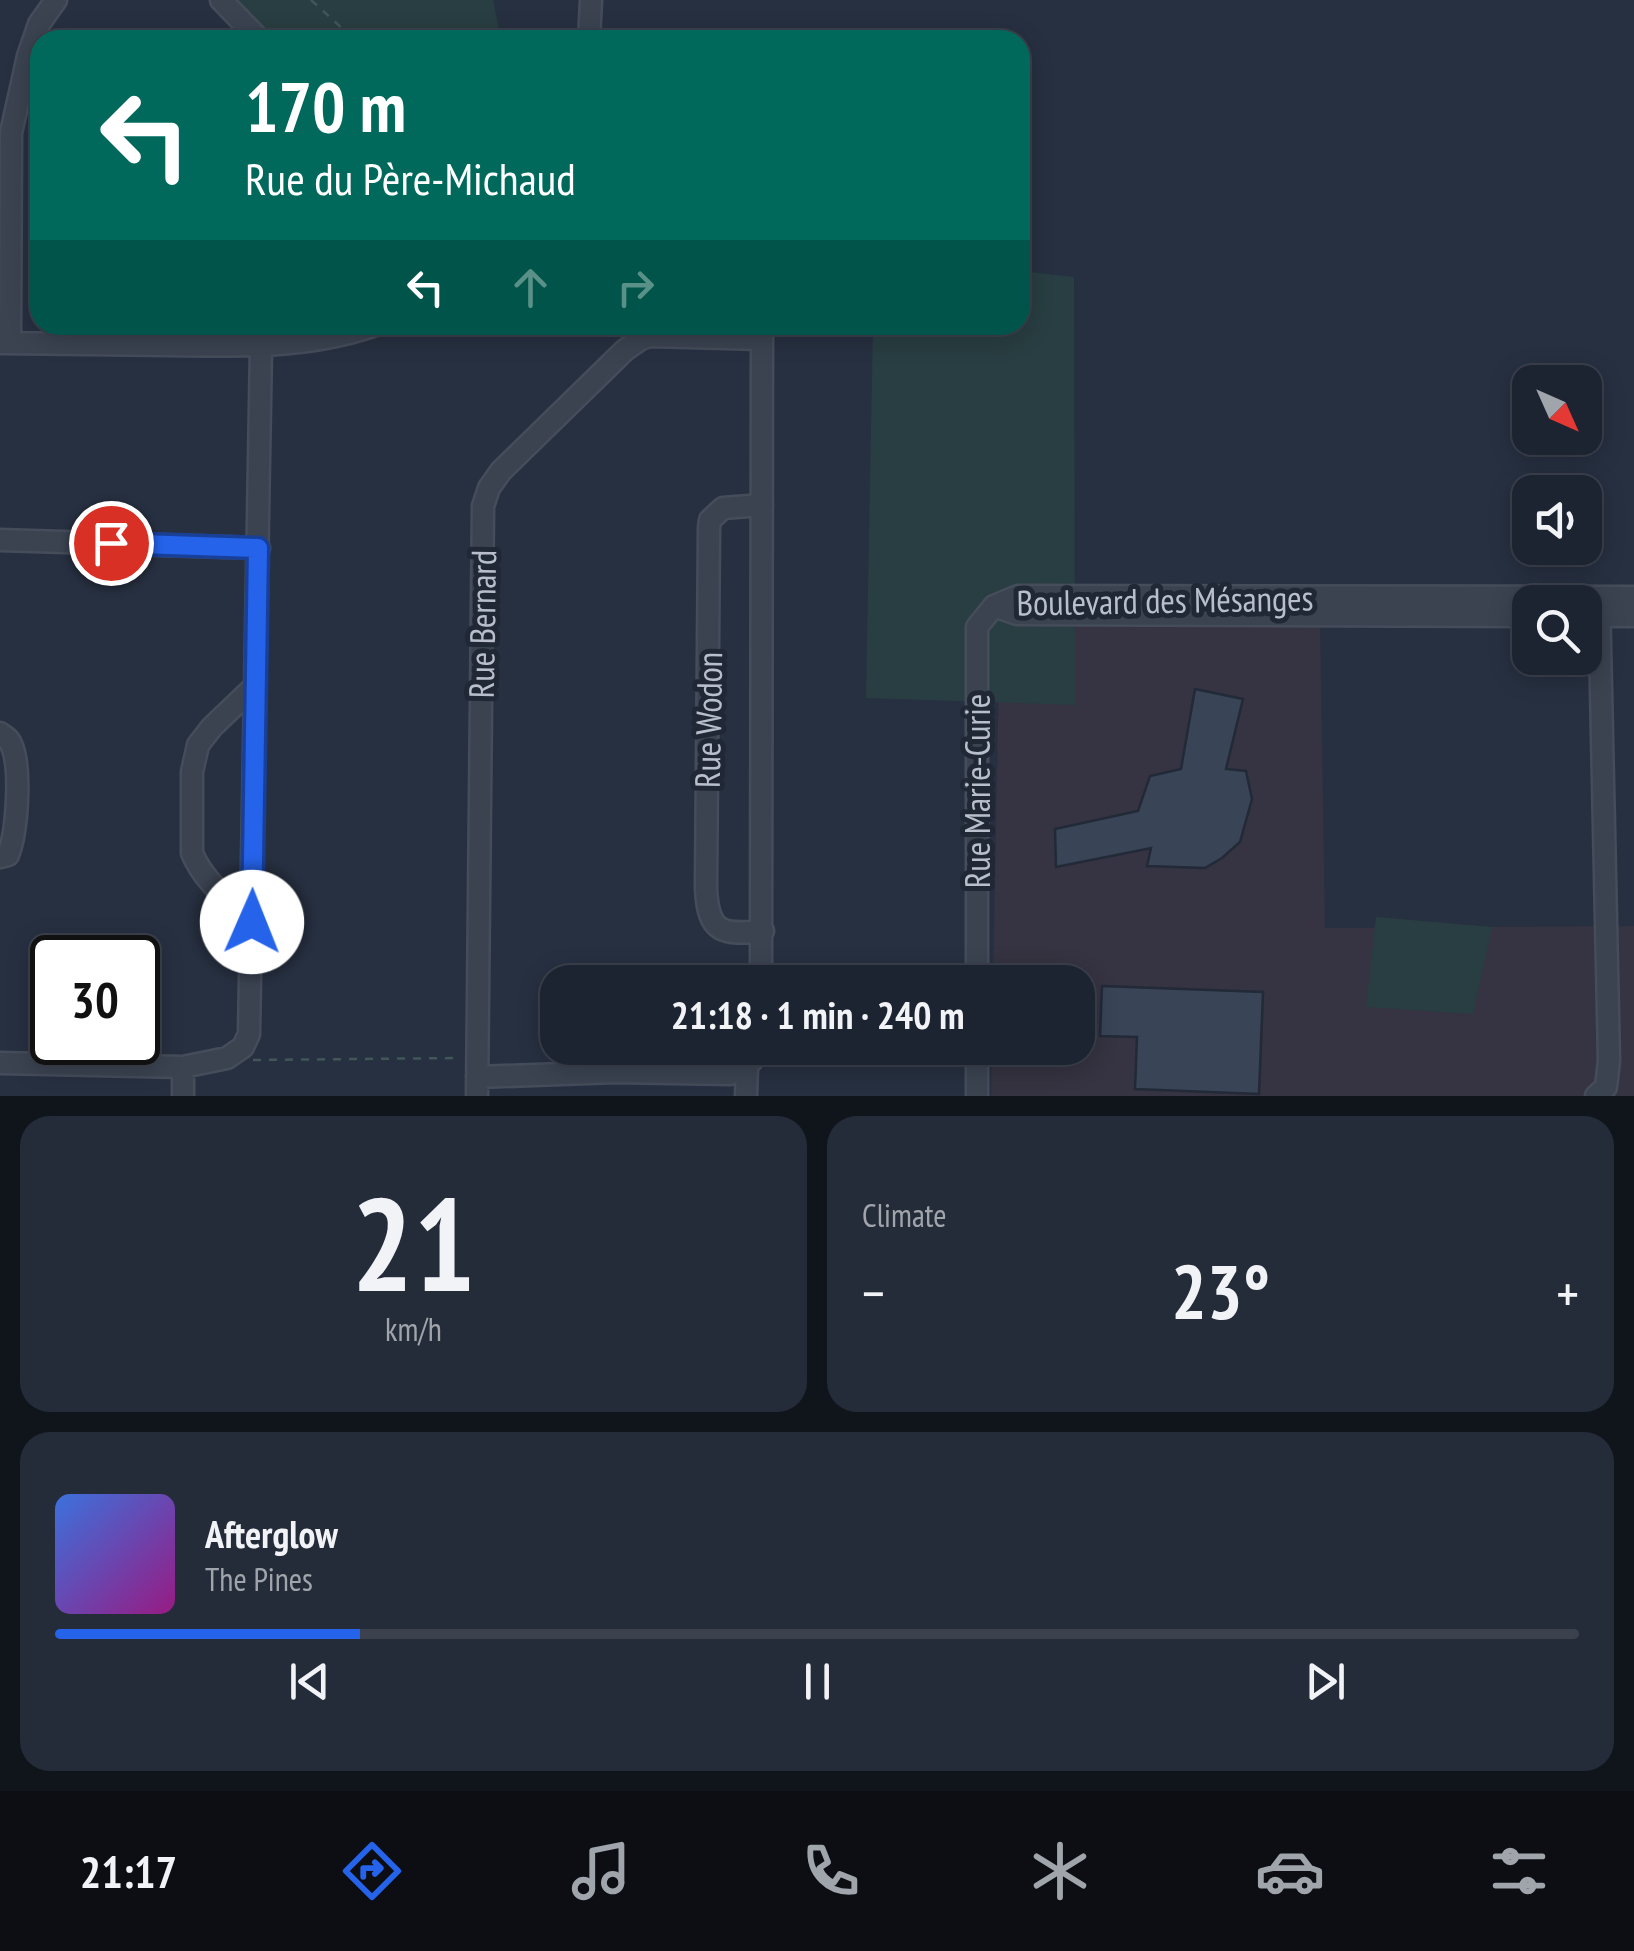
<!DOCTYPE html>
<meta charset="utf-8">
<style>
body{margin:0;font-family:"PT Sans Narrow",sans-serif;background:#252c39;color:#f1f3f6;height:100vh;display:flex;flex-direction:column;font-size:38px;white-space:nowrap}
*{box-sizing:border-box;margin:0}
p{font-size:32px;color:#a0a4ab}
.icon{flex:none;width:55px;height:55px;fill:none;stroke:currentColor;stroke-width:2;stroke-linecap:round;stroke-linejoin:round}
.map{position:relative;height:1096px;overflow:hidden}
.drawer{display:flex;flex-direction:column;gap:20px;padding:20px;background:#10141b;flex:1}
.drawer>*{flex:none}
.top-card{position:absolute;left:30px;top:30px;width:1000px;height:305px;border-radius:30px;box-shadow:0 5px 25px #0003,0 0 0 2px #3b414d;background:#00695c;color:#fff;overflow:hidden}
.needle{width:65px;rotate:135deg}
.buttons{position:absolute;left:1512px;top:365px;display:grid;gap:20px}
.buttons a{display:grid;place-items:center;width:90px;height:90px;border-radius:20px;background:#1d2431;box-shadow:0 5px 25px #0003,0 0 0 2px #3b414d;font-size:50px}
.speed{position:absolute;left:30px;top:935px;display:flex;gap:20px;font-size:50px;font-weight:700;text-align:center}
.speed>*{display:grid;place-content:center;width:130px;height:130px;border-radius:50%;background:#1d2431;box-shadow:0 5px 25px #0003,0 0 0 2px #3b414d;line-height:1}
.speed .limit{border:5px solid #111;border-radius:15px;background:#fff;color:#111}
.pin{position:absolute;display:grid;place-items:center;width:85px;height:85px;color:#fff;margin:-42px;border:5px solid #fff;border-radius:50%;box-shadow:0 2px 10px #0007}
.me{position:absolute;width:110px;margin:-55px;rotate:1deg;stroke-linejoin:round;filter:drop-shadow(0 0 8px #0008)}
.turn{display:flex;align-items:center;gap:35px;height:210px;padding:0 50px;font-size:45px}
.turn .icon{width:130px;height:130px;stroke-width:2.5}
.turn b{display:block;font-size:70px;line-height:85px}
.lanes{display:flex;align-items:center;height:95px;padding:0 50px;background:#0003;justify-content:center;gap:50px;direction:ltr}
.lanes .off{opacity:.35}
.big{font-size:75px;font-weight:800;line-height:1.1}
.drawer .widget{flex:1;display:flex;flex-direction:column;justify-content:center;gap:15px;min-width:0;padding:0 35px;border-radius:30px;background:#252c39}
.drawer .dial{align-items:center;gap:0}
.dial b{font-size:130px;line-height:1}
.song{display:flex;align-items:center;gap:30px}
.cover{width:120px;height:120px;border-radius:15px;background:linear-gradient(135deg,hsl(220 70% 55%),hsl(310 70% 35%))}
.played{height:10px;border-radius:5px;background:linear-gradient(90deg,#2563eb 20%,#3b414d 20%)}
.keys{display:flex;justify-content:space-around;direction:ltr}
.heat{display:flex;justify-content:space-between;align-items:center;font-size:55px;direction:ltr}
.drawer .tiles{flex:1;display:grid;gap:20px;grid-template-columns:1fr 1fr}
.widget:last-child{grid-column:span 2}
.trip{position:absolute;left:540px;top:965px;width:555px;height:100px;border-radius:30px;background:#1d2431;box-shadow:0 5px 25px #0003,0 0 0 2px #3b414d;font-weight:800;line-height:100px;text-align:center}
.menu{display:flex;height:160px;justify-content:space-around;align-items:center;background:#0c0e14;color:#a0a4ab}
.menu .icon{width:70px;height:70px}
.menu .active{color:#2563eb}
.menu b{font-size:45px;color:#f1f3f6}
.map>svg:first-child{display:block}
.medical{fill:#363342}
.green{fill:#293e42}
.building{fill:#394457;stroke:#222a38;stroke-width:2.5}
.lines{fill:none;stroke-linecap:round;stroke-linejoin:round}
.minor-casing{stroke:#454c5a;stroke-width:25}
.path{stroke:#42565a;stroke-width:2.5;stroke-dasharray:8 8;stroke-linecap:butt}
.minor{stroke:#3b4351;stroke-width:20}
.route-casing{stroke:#184099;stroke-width:25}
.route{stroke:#2563eb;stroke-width:18}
.labels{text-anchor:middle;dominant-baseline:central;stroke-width:10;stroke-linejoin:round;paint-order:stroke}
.street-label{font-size:35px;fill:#b8becb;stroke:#202836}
</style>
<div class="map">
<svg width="1634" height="1096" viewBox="0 0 1634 1096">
<rect width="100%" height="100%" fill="#273041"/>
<path class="medical" d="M1000 617 1320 622 1325 928 1634 926V1096H991L992 1048H1078V982H993Z"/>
<path class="green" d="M235 0H493L501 40H270Z
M1020 271 1074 277 1075 705 866 698 873 325H1020Z
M1376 917 1492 927 1473 1014 1366 1007Z"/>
<path class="building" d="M1195 689 1243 699 1226 769 1246 771 1252 799 1240 842 1222 858 1205 868 1147 866 1151 848 1056 867 1055 829 1138 811 1150 776 1181 769Z
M1102 986 1263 992 1259 1094 1135 1089 1137 1037 1100 1036Z"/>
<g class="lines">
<g class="minor-casing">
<path id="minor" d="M221 0 260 40
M589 40 591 0
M0 343C57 344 113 344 170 345 242 346 307 349 376 325
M10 343 11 133 28 56 39 24 56 0
M762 505 723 508 710 520 709 528 706 888C708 934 723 935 763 931
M0 540 259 548
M994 606 1017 614 1530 616
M1585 616H1634
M0 733C5 737 9 738 11 744 22 767 17 833 8 855L0 857
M252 923C230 901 204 882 192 853V772L198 745 212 727 255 686
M761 982 762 325
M977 982V627L994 606 1018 596 1634 597
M0 1063 183 1067 227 1058 243 1047 249 1034 261 346
M477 1077 616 1072 729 1074C745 1070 753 1062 760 1048
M183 1096V1067
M477 1096 483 506 489 488 501 471 625 350 641 339 650 336 761 339
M746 1096 747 1067
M977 1096V1048
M1596 1096 1606 1087 1609 1060 1599 597"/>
</g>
<path class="path" d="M311 0 344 30 350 40
M253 1060 460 1058"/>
<use href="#minor" class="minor"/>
</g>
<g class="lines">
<g class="route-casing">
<path id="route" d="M111 543 258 548 252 922"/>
</g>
<use href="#route" class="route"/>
</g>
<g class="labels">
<g class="street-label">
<text transform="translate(1165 600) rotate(-1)">Boulevard des Mésanges</text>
<text transform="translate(482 624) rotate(-89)">Rue Bernard</text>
<text transform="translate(708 720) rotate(-89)">Rue Wodon</text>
<text transform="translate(977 791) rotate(-90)">Rue Marie-Curie</text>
</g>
</g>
</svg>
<div class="buttons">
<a><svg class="needle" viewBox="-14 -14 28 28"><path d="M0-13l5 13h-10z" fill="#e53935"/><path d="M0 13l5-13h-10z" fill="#a0a4ab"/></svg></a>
<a><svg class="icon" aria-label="sound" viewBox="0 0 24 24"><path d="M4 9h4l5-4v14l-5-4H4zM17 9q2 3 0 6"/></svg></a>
<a><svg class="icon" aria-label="search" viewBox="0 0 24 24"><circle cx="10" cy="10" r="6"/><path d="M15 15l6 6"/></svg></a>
</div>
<div class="speed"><div class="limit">30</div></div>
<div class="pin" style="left:111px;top:543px;background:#d93025"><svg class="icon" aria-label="arrive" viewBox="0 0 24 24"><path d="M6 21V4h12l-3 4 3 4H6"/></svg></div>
<svg class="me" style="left:252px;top:922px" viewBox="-20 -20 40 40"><circle r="19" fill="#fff"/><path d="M0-13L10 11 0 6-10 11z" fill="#2563eb"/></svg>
<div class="trip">21:18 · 1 min · 240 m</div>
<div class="top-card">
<div class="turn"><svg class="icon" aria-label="left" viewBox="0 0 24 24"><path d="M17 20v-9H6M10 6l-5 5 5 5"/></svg><div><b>170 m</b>Rue du Père-Michaud</div></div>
<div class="lanes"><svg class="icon" aria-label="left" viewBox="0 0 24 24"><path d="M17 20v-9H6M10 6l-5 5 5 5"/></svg><svg class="icon off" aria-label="ahead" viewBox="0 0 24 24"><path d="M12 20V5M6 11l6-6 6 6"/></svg><svg class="icon off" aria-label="right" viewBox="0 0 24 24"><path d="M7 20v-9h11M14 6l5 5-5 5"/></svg></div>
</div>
</div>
<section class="drawer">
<div class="tiles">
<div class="widget dial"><b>21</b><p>km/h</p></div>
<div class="widget"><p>Climate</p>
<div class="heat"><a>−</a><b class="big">23°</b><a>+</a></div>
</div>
<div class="widget">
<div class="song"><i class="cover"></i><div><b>Afterglow</b><p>The Pines</p></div></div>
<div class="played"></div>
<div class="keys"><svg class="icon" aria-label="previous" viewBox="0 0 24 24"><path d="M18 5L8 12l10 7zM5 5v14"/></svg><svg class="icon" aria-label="pause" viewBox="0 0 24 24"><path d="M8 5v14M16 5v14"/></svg><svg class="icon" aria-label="next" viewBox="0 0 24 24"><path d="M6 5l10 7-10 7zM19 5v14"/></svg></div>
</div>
</div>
</section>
<nav class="menu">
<b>21:17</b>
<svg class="icon active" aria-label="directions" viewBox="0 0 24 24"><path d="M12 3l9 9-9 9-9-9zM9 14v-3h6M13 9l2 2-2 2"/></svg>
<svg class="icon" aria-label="music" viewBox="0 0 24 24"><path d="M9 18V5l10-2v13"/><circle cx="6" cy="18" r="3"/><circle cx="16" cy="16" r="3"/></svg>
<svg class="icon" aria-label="phone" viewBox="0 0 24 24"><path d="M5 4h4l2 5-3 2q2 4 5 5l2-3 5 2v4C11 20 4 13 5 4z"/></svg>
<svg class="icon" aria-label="climate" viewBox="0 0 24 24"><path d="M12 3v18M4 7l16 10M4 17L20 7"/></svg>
<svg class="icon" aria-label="car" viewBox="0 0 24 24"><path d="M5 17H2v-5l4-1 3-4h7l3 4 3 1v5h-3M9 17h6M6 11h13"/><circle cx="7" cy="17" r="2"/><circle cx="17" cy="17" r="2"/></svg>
<svg class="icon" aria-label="filters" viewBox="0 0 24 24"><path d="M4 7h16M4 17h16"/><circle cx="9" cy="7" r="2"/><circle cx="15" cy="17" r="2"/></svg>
</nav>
